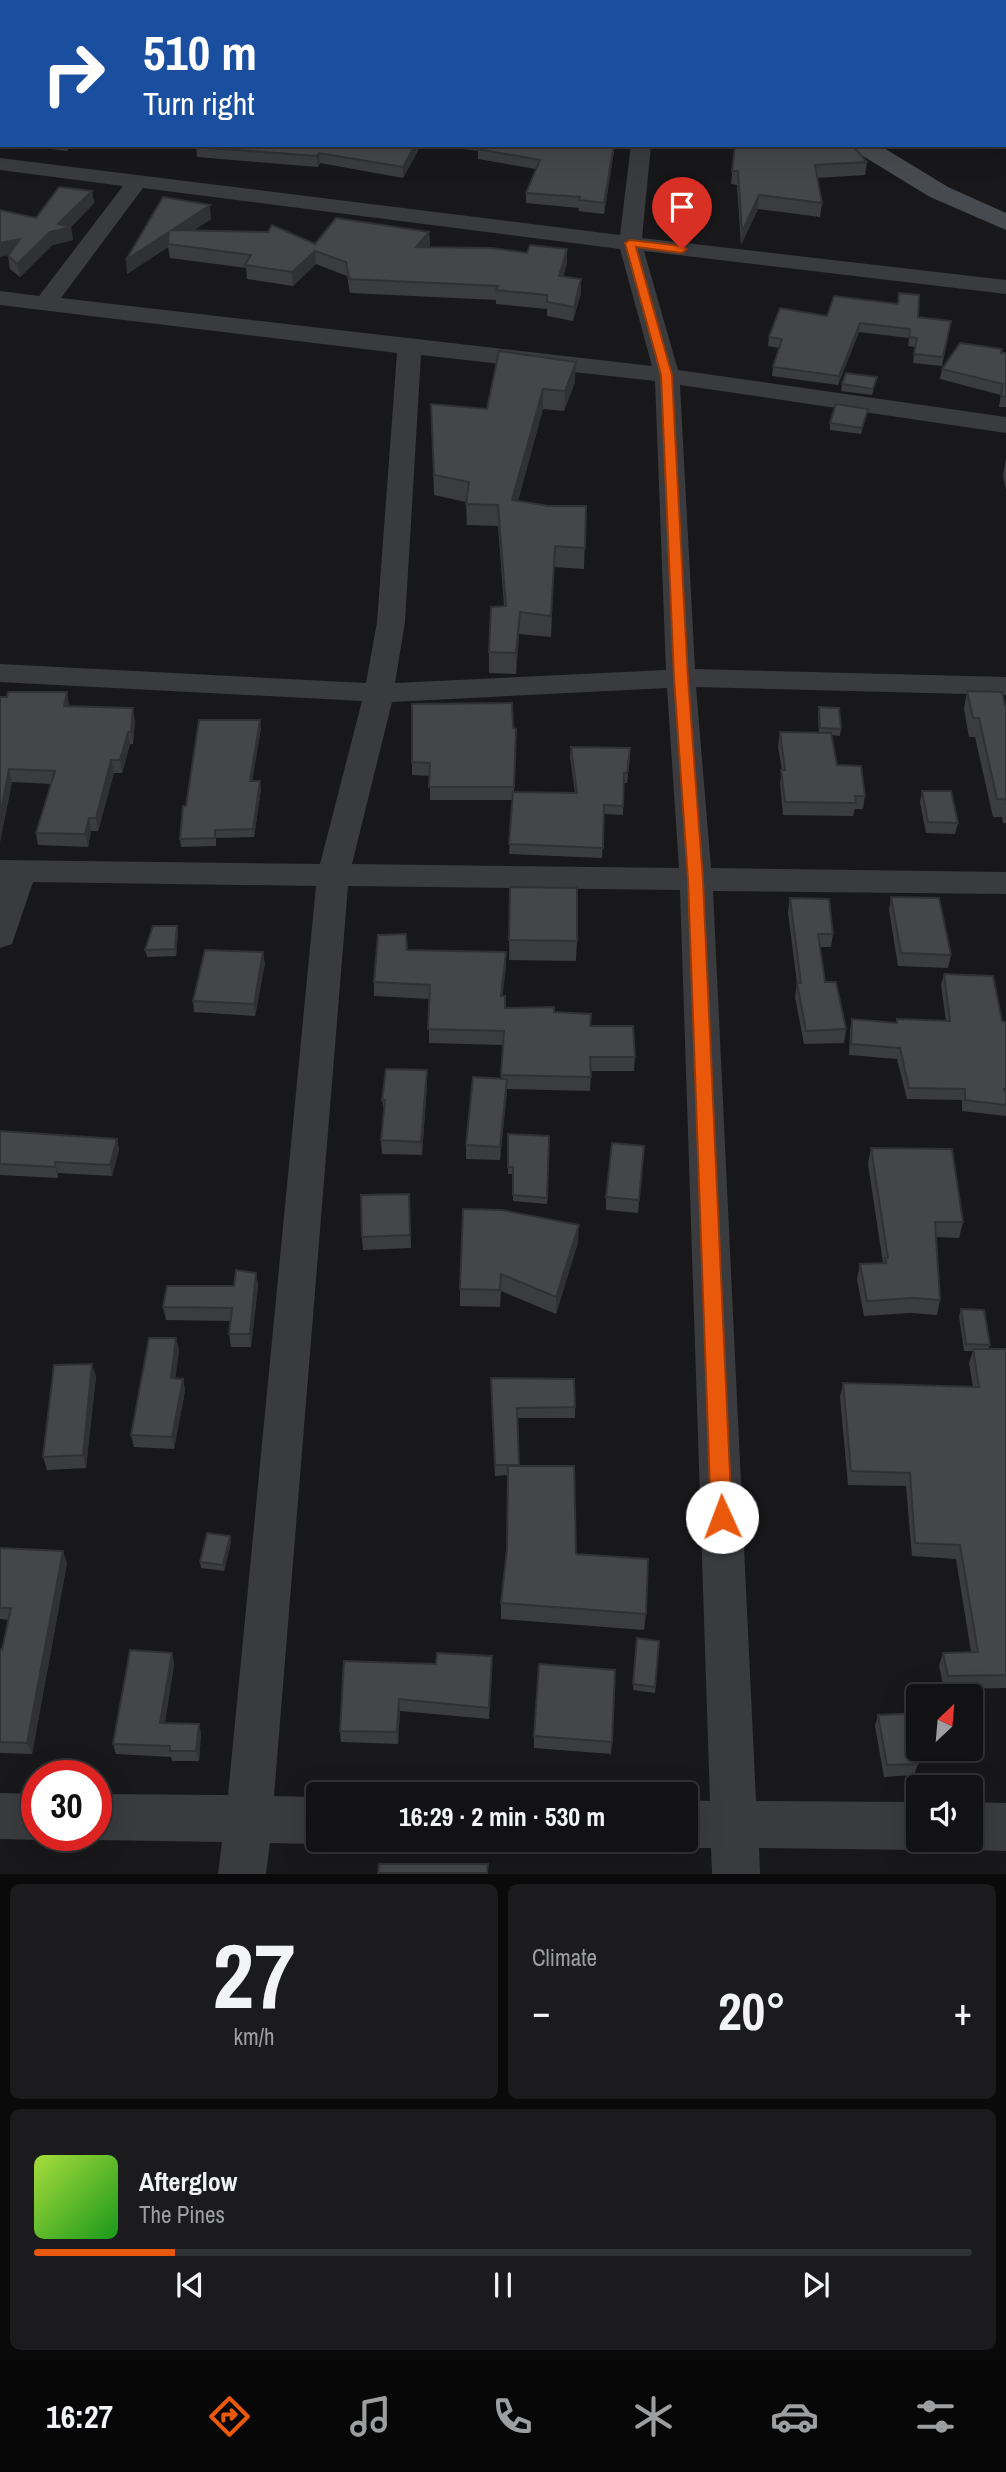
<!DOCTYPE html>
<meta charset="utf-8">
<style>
body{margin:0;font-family:"Archivo Narrow",sans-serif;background:#1b1b1d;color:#f1f3f6;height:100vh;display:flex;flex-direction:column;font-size:26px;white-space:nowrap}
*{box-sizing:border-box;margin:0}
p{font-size:23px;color:#9c9ea0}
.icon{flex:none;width:38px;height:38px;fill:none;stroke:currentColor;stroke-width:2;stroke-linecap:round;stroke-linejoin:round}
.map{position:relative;height:1874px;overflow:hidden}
.panel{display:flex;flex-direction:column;gap:10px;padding:10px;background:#0a0a0b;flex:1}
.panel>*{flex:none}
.guide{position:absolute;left:0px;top:0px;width:1006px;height:147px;box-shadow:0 7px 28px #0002,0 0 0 2px #313234;background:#1a4fa0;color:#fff;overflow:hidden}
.needle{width:46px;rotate:26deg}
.controls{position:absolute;left:906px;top:1684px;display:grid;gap:14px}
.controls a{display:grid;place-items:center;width:77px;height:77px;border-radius:7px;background:#121214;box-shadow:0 7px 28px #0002,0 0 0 2px #313234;font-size:35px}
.speed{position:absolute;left:21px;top:1760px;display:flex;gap:14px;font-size:35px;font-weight:700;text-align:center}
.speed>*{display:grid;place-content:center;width:91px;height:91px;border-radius:50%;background:#121214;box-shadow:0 7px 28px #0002,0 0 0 2px #313234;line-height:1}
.speed .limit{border:10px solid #d22;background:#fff;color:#111}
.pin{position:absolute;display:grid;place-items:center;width:60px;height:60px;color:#fff;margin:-72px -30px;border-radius:50% 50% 50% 0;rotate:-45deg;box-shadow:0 0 7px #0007}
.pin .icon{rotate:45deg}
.me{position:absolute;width:77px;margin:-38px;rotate:358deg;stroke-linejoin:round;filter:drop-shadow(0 0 5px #0008)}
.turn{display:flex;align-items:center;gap:24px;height:147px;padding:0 28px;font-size:32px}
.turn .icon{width:91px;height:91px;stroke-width:2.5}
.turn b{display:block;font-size:49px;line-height:60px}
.big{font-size:52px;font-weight:700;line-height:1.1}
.panel .tile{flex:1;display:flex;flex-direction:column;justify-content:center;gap:10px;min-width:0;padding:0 24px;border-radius:10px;background:#1b1b1d}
.panel .dial{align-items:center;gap:0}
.dial b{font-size:91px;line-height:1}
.song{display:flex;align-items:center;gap:21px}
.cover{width:84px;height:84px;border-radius:10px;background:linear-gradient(135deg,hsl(80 70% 55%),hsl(120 70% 35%))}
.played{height:7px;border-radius:4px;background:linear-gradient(90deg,#ea580c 15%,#313234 15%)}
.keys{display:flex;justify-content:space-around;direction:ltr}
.heat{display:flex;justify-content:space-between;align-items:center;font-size:38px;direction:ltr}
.panel .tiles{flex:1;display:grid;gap:10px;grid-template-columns:1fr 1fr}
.tile:last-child{grid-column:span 2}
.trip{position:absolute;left:306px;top:1782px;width:392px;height:70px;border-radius:7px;background:#121214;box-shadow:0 7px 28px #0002,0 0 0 2px #313234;font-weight:700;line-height:70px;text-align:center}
.tab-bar{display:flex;height:112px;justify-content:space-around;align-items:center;background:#070708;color:#9c9ea0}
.tab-bar .icon{width:49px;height:49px}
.tab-bar .selected{color:#ea580c}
.tab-bar b{font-size:32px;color:#f1f3f6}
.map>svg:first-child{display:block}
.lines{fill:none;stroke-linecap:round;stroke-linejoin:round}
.street{fill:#393b3e;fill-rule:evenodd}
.secondary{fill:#474a4e;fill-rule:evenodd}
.wall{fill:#3b3c40}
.shaded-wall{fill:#303134}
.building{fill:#45464a;stroke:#303134;stroke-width:2}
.route{fill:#ea580c;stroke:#983908;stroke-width:2}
</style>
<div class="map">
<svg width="1006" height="1874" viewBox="0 0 1006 1874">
<rect width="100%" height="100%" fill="#18181a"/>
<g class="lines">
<path class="street" d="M617 0H635L636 2H618Z
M0 73H2V85H0Z
M631 145H651L642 238 1006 280V294L644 251 678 370 1006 417V433L680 385 695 669 1006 677V695L696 687 711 868 1006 872V894L713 891 756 1801 919 1802V1839H937L936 1843 919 1850 759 1848 760 1874H712L711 1848H686L669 1839H686V1800L710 1801 680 890 348 886 274 1796 318 1797V1839H328L318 1844 270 1843 266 1874H218L222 1842 96 1840 85 1836H96V1794L228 1795 316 886 33 882 12 944 0 948V860L320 864 362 701 0 682V664L366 683 377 622 397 353 0 305V291L39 296 123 186 0 170V158L620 235ZM143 188 620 249 652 366 61 298ZM421 355 655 381 666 670 395 683 405 622ZM667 688 679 868 352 864 392 702Z
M0 1793 37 1794V1836H48L37 1840 0 1839Z
M971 1802 1006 1803V1851L971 1850 954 1843 953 1839H971Z"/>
<path class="secondary" d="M677 0H699L701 2H678Z
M850 145H879L948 187 1006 213V230L930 197 853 150Z"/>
</g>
<path class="wall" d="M971 0H1006V22H1004V2H973Z
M2 86V135H0V88Z
M20 145H71L67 151Z
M421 145 403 178 320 163 318 167 197 157 196 147Z
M436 145H615L604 214 578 211 579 208 526 203V193L536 169 478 159V151Z
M735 145 867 162 865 175 817 178 822 203 820 217 758 209 741 245 737 185 731 184Z
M92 191 94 203 71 227 73 240 52 245 20 277 10 269 8 256 36 218Z
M163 197 211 219 194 230 315 244 429 232 430 245 428 247 527 253 567 249V263L563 277 581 293 573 321 547 316V309L496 304V300L350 293 347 276 316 264 293 286 247 279 246 268 170 258 168 247 127 274Z
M827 316 918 317 951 321 942 366 913 363 915 347 908 346 909 338 859 332 838 385 772 376 773 367 779 348 768 346 769 337Z
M499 351 575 382 564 411 543 409 518 501 549 506H586L584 569 554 567 551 637 519 634 516 674 489 673V652L504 606 498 526 467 525 466 502 434 495 431 404 487 409Z
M1006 353V407H999L1001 395 940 379 942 369Z
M877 377 872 395 841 391 842 384Z
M868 409 861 434 830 430V423Z
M1006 458V490L1003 475Z
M967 691 1006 705V823H1003L1002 817H993L975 737H969L964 709Z
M67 692 69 707 135 721 133 744H130L122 773H114L98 831H91L88 847 38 845 36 833 51 784 12 782 0 842 7 697Z
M819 707 841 729 840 736 832 735 837 765 865 796 863 809H855L853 816 783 815 780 783 782 770 778 746 780 732 819 733 818 714Z
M261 728 252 781 261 789 254 837 216 838V846L181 847 180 839 186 806Z
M513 728 516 742 514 792 575 793 570 757 571 747 630 757 627 783H624L623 815 604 814 602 858 509 854 513 800H430V776L412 775V762Z
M922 791 958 823 955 834 926 833 920 802Z
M510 887 577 941 576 961 509 960Z
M891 897 951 955 948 968 898 966 889 910Z
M790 898 833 934 831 947H820L825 982 846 1029 844 1043 804 1044 795 997 797 983 788 912Z
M178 933 176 956 147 957 145 950Z
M407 950 506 966 502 996 505 1008 554 1012 590 1026 635 1057 634 1071H591L590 1091 507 1089 500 1160 466 1159V1145L501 1078 503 1045 429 1043V999L374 996V982Z
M265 963 255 1016 194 1012 193 1001Z
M944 974 1002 1021 1006 1022V1116L962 1111V1100L907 1099 897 1059 849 1055 850 1030 852 1019 896 1023 897 1019 946 1021 941 985Z
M427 1070V1084L422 1155 382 1154 381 1140 384 1113 382 1100Z
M0 1131 117 1139 119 1150 112 1176 58 1173V1178L0 1175Z
M508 1134 549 1136 547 1204 513 1201V1174H508Z
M644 1146 638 1213 606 1210V1197Z
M871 1148 963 1222 959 1238 936 1237 940 1300 937 1315 910 1313 864 1316 857 1279 860 1264 883 1263 868 1164Z
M409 1194 411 1248 363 1250 362 1237Z
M578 1242 556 1314 501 1291 500 1307 460 1306V1289Z
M256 1273 258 1286 251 1347H231L229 1334 230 1321 166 1320 163 1307 234 1286Z
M961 1309 990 1345 988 1349H1006V1688L944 1689 939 1666 943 1653 971 1652 956 1559 912 1556 906 1486 848 1485 840 1397 843 1383 973 1387 969 1363 973 1351H964L959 1316Z
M176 1338 179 1350 175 1378 183 1379 185 1391 174 1449 134 1447 131 1435Z
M96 1376 86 1468 47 1470 43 1457Z
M491 1389 575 1407V1418H518L519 1466 576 1554 646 1614 644 1630 501 1619V1603L507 1549 508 1475 495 1476Z
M230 1536 231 1542 224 1571 201 1568 200 1562Z
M0 1548 67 1563 32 1754 0 1753V1649L2 1650 9 1620 0 1619Z
M637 1638 659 1641 655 1693 633 1690Z
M172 1653 174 1664 165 1723 199 1724 201 1734 199 1761H172L171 1757 116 1754 113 1744Z
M344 1661 492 1668 489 1719 400 1711 398 1744 341 1742 340 1731Z
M919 1713V1748H930L929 1753H916L918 1764 914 1775 884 1777 875 1726 878 1715Z
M534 1736 612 1742 611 1754 534 1748Z"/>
<path class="shaded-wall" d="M50 0H62L60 2H48Z
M2 61V72H0V62Z
M1006 120V132L1004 133V121Z
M415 145H421L403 178V167Z
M614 145H615L604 214V203Z
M319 153 320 163 318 167 317 156Z
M92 191 94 203 70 227 73 240 52 245 20 277 17 264Z
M759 195 758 209 741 245 742 232Z
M210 205 211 219 174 243 172 230Z
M169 232 168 247 127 274 126 260Z
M429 232 430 245 417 261 416 247Z
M20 239 23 252 0 257V243Z
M567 249V263L559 290V276Z
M315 251 316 264 293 286 292 272Z
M581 279V293L573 321 574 307Z
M860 323 859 332 838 385 839 376Z
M576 362 575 382 564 411 565 391Z
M543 389V409L512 521V500Z
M520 612 519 634 516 674V653Z
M67 692 69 705 66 719 64 706Z
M133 708 135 721 133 744 131 732Z
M260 720 261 728 251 789 250 781Z
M128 732 130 744 122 773 120 760Z
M111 760 114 773 98 831 96 818Z
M9 769 12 782 0 842V816Z
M260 781 261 789 254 837 253 829Z
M89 818 91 831 88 847 85 834Z
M177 926 178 933 176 956 175 949Z
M263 952 265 963 255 1016 254 1004Z
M506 952V966L501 1010V996Z
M427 1070V1084L422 1155 421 1142Z
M507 1079V1092L500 1160V1147Z
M117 1139 119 1150 112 1176 110 1165Z
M55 1162 58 1173V1178L55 1167Z
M579 1225 578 1242 556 1314V1297Z
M256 1273 258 1286 251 1347 250 1334Z
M176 1338 179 1350 174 1390 171 1378Z
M92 1364 96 1376 86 1468 83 1455Z
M183 1379 185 1391 174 1449 172 1437Z
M230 1536 231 1542 224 1571 223 1565Z
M63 1551 67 1563 32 1754 27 1743Z
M172 1653 174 1664 163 1734 160 1723Z
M399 1699 400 1711 398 1744 397 1732Z
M199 1724 201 1734 199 1761 196 1751Z"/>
<path class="building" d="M0 0H50L48 2H2V61L0 62Z
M189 0H505L520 2H215Z
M583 0H617L618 2H583Z
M982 0H1006V15H1004V2H984Z
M2 86V125H0V88Z
M197 145H415L403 167 319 153 317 156 196 147Z
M480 145H614L604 203 579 200 580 197 526 193 540 160 478 149Z
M735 145H852L867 162 815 165 822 203 759 195 742 232 738 171H732Z
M59 187 92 191 58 224 71 227 50 232 17 264 8 256 20 239 0 243V210L36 218Z
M163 197 210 205 172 230 268 232 272 225 315 244 336 218 429 232 416 247 492 248 527 253 530 245 567 249 559 276 581 279 574 307 547 302V295L496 290 498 286 349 279 346 262 315 251 292 272 245 265 251 255 168 244 169 232 126 260Z
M899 293 919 295 918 317 951 321 943 357 914 354 917 338 909 337 910 329 860 323 839 376 773 367 782 339 769 337 780 308 827 316 834 296 898 304Z
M960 343 1002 349 1001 353H1006V397L1001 396 1003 384 942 369Z
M499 351 576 362 565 391 543 389 512 500 549 506H586L585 548 555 546 551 616 520 612 516 653 489 652 491 607 506 606 498 505 466 504 469 482 434 475 431 404 487 409Z
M846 373 877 377 873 389 842 384Z
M836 404 868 409 862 428 830 423Z
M967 691 1002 692 1005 705H1006V801V799H997L979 718H973Z
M8 692H67L64 706 133 708 131 732H128L120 760H111L96 818H89L85 834 36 833 55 771 9 769 0 816V697H7Z
M512 703 513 728 516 729 514 787H429L430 763 412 762V704Z
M819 707 839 708 841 729 820 728Z
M199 720H260L250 781H260L253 829 215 830V838L180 839 183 806H186Z
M780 732 831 733 837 765 861 766 865 796H855L856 803 785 802 781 770H785Z
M571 747 630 748 627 773H624L623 806 604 805 603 848 509 844 513 792 577 793Z
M922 791H951L958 823 928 822Z
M510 887 577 888V941L509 940Z
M891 897 939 898 951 955 901 953Z
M790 898 829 899 833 934H818L825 982H836L846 1029 806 1031 797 983H801Z
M153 926H177L175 949 145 950Z
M406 934 407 950 506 952 501 996H505V1008L554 1007V1012L591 1014 590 1026H633L635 1057H590L591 1077 501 1075 504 1031 428 1029 430 985 374 982 378 935Z
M205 950 263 952 254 1004 193 1001Z
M944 974 993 976 1002 1021 1006 1022V1089H1004L1006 1093V1105L965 1100V1089L909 1088 900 1048 851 1044 852 1019 897 1023V1019L950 1021Z
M386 1069 427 1070 421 1142 381 1140 385 1100H382Z
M473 1077 507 1079 500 1147 466 1145Z
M0 1131 117 1139 110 1165 55 1162V1167L0 1164Z
M508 1134 549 1136 547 1198 513 1195V1167H508Z
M612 1143 644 1146 639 1200 606 1197Z
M871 1148 952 1149 963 1222H935L940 1300 913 1298 867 1301 860 1264 886 1263 885 1258H888Z
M409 1194 410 1235 362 1237 361 1195Z
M463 1209 502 1210 579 1225 556 1297 501 1274 500 1290 460 1289Z
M236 1270 256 1273 250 1334H229L232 1308 163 1307 167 1286H234Z
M961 1309 984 1310 990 1345 966 1344Z
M149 1338H176L171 1378 183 1379 172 1437 131 1435Z
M973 1349H1006V1675L948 1676 943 1653 978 1652 960 1545 915 1543 910 1473 851 1471 843 1383 979 1387Z
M92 1364 83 1455 43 1457 54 1365Z
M491 1378 574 1379 575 1407 517 1408 519 1465H495Z
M508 1466H574L576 1554 648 1559 646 1614 501 1603 507 1549Z
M207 1533 230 1536 223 1565 200 1562Z
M0 1548 63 1551 27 1743 0 1742V1649L2 1650 11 1608H0Z
M637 1638 659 1641 655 1687 633 1684Z
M130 1650 172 1653 160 1723 199 1724 196 1751H170V1746L113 1744Z
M437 1653 492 1656 489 1708 399 1699 397 1732 340 1731 344 1661 436 1664Z
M539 1664 615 1670 612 1742 534 1736Z
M919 1713V1742H914L918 1764 887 1765 878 1715Z
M379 1864H488L487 1873H378Z"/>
<path class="route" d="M630 240 682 246 687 249 682 253 636 247 672 375 688 678 703 880 732 1517 729 1523 722 1526 714 1523 711 1517 688 880 674 678 661 375 625 243Z"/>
</svg>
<div class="controls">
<a><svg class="needle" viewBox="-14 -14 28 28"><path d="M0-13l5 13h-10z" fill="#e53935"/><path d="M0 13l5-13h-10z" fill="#9c9ea0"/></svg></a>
<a><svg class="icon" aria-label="sound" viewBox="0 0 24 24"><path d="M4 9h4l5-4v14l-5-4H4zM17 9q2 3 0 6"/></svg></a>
</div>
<div class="speed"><div class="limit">30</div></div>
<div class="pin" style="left:682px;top:249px;background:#d93025"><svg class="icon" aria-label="arrive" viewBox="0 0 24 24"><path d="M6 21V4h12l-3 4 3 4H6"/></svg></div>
<svg class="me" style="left:722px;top:1517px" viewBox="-20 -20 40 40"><circle r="19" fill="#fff"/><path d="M0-13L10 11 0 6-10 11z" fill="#ea580c"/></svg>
<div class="trip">16:29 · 2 min · 530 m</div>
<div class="guide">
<div class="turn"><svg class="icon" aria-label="right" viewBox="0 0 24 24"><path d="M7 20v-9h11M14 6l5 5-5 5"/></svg><div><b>510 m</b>Turn right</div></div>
</div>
</div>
<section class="panel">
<div class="tiles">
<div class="tile dial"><b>27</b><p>km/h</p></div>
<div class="tile"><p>Climate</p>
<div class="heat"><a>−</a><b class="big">20°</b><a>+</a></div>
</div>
<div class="tile">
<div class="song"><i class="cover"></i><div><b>Afterglow</b><p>The Pines</p></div></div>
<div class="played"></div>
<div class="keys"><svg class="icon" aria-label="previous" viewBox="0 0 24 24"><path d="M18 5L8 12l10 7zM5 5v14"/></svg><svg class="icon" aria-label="pause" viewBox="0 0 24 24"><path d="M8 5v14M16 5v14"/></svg><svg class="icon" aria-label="next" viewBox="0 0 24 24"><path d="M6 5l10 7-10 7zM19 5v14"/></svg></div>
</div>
</div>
</section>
<nav class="tab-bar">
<b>16:27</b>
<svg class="icon selected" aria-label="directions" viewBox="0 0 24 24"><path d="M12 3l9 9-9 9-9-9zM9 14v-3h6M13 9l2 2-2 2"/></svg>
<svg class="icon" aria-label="music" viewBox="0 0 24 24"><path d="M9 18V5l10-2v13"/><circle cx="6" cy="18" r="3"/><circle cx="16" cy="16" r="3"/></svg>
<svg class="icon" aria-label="phone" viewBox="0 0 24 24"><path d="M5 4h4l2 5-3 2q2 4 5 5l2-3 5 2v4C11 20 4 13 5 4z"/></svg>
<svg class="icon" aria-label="climate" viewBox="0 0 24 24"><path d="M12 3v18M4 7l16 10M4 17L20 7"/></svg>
<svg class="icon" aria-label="car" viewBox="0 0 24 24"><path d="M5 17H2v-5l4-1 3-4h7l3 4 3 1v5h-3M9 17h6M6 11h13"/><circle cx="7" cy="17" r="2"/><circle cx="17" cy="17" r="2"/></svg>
<svg class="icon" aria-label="filters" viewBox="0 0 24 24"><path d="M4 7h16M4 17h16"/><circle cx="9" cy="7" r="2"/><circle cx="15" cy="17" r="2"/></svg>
</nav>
